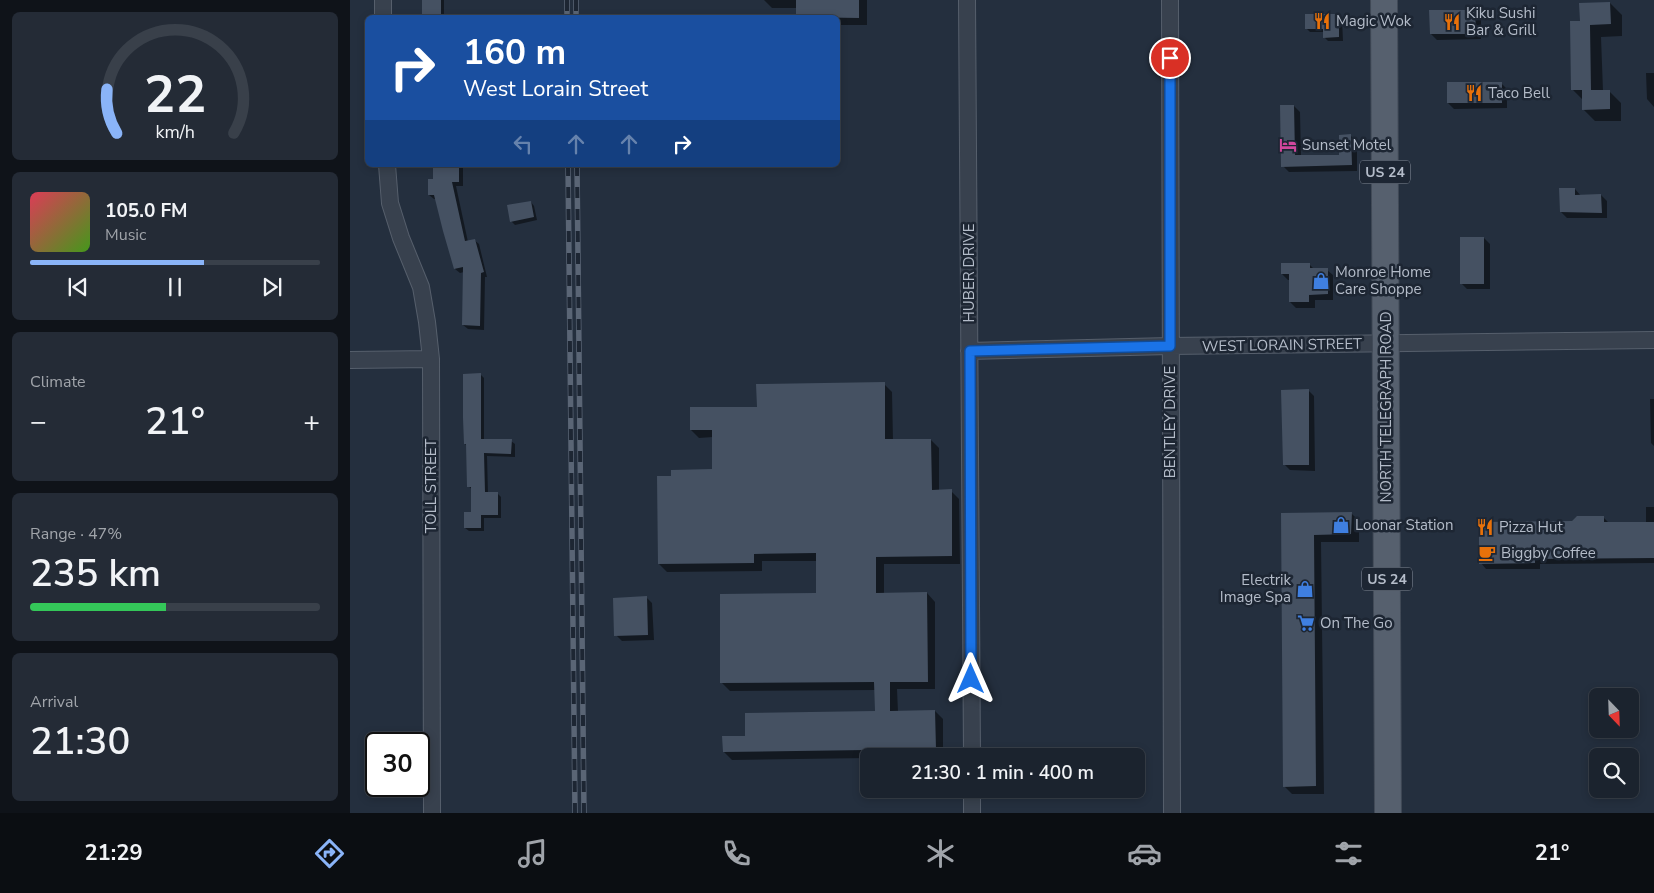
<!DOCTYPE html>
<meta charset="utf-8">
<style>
body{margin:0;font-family:"Nunito Sans",sans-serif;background:#242b36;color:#f1f3f6;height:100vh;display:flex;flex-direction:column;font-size:19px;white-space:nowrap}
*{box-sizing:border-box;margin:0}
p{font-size:16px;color:#a0a4aa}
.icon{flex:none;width:28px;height:28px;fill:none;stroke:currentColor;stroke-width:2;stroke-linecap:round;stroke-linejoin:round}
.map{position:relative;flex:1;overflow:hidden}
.panel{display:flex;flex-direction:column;gap:12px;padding:12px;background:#0f1319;width:350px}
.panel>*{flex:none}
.banner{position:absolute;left:15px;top:15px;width:475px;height:152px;border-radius:8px;box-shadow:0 2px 8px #0003,0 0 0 1px #39404a;background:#1a4fa0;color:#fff;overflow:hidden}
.needle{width:32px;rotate:157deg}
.fabs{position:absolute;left:1239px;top:688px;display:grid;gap:10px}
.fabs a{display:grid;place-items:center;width:50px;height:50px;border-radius:8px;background:#1b232e;box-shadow:0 2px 8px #0003,0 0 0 1px #39404a;font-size:25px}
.speed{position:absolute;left:15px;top:732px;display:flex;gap:10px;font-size:25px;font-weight:700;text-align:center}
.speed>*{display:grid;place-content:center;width:65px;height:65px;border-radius:50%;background:#1b232e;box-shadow:0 2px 8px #0003,0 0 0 1px #39404a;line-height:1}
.speed .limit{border:2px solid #111;border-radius:8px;background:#fff;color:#111}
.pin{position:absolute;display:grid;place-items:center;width:42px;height:42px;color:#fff;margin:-21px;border:2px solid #fff;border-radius:50%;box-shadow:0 1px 5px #0007}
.me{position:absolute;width:55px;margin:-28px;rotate:0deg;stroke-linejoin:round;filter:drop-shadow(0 0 4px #0008)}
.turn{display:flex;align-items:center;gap:18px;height:105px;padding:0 15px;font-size:22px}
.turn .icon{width:65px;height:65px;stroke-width:2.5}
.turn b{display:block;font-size:35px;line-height:42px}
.lanes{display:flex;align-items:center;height:48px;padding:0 15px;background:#0003;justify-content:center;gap:25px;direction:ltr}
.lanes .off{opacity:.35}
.big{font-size:38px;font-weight:600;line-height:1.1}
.panel .tile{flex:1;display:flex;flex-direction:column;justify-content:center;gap:8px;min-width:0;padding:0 18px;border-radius:8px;background:#242b36}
.panel .dial{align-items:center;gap:0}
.dial svg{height:130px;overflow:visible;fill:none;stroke:#39404a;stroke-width:7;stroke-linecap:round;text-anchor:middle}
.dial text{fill:#f1f3f6;stroke:none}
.song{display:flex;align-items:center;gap:15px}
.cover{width:60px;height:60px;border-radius:8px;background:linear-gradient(135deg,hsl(350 70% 55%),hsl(100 70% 35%))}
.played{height:5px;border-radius:2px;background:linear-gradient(90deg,#8ab4f8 60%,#39404a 60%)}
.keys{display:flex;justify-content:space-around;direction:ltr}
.heat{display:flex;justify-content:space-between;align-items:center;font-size:28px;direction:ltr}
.charge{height:8px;border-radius:4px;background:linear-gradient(90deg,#34c759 47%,#39404a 0)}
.trip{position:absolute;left:510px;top:748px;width:285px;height:50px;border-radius:8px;background:#1b232e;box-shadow:0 2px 8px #0003,0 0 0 1px #39404a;font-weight:600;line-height:50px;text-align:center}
.tabs{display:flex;height:80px;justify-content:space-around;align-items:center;background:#0b0e12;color:#a0a4aa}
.tabs .icon{width:35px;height:35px}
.tabs .selected{color:#8ab4f8}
.tabs b{font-size:22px;color:#f1f3f6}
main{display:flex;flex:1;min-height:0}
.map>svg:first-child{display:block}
.shadow{fill:#0007}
.building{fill:#455162}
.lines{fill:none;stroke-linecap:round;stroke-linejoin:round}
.minor-casing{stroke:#565f6c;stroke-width:18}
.primary-casing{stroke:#414a57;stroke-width:28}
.minor{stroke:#38414e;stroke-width:16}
.primary{stroke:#56606e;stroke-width:26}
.rail-casing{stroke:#5a6575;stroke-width:5.5}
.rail{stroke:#1d2633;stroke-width:4;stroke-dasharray:11;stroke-linecap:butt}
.route-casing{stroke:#114b97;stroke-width:12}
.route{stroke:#1a73e8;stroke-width:9}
.labels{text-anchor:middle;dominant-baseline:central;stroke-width:5;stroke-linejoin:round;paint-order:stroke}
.shield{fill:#1d2633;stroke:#878f9c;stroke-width:1}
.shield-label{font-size:14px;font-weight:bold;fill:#b4bcc9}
.poi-label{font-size:15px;fill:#b4bcc9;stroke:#1d2633;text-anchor:start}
.street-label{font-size:15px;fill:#b4bcc9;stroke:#1d2633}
</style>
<main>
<section class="panel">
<div class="tile dial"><svg viewBox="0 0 100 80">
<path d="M14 69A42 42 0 1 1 86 69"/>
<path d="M14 69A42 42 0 0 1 8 42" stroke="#8ab4f8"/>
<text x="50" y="56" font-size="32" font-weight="700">22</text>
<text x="50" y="72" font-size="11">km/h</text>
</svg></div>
<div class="tile">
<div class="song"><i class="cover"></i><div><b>105.0 FM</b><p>Music</p></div></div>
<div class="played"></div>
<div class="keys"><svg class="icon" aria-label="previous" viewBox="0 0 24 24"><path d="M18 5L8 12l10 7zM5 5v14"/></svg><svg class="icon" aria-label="pause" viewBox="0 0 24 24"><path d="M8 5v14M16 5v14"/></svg><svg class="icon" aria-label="next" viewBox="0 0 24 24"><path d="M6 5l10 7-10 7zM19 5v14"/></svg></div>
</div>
<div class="tile"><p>Climate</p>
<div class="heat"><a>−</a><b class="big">21°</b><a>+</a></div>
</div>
<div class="tile"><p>Range · 47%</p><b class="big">235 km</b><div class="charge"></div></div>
<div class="tile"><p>Arrival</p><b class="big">21:30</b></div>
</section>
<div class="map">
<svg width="1304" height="813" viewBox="0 0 1304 813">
<rect width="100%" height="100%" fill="#242f3e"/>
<path class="shadow" d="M73 0H94V18H73Z
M407 0H517V25H488V18H448L447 8H422L414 0Z
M1260 3 1272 15V36L1251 37 1253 91H1259L1271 103V121H1245L1233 109V100L1223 90 1231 22Z
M1125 11 1131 17V39L1087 40 1081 34Z
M989 15 992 19 993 41H978L974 37V32H960L956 28Z
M1296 73H1304V107L1297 99Z
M1151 83 1157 89V108L1104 109 1098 103Z
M944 106 950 112 951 156H991L1001 136 1007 142V171L939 172 933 166Z
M84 165 113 166V186H106L118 242 124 240 129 244 137 277H135L134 330 118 329 113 325 114 272 110 273 105 269 87 199H84L79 195 84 180Z
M1225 189 1231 196 1251 195 1257 201V218H1217L1211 212Z
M181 202 184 206 187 220 165 225 161 221Z
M1134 238 1140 244V289H1117L1111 283Z
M959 264 965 270H977L983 275V300H965V308H946L940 302V280H938L932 274Z
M130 374 134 378V440L161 441 165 444V457L137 456 138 494 147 493 151 497V518H134V531H119L115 528 123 513V490L118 486 117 446 115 444Z
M534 384 542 392 543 441 581 440 589 448V491H601L609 499 610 564H534V594L577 593 585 602V689H547L548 712 585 711 593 719V756H519V758L382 760 374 752 396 737 526 712V690L380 691 372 683 467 594V561H412V571L317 572 309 564 323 477 363 471V437L349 438 341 430 408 408Z
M958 390 964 396 965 471 940 470 934 464Z
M1300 399H1304V446L1301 443Z
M1296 507H1304V563L1190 564V569H1136L1131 563 1222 522 1254 518 1259 523H1296Z
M1001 513 1009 521V542H971L974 794H942L934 786 932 514Z
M296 597 302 603 304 640 272 641 266 635Z"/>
<path class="building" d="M72 0H91V18H72Z
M446 0H509V18L446 17Z
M1260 2 1261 24 1240 25 1241 90H1221L1220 21H1230L1229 3Z
M1079 10H1125L1126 34H1080Z
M955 14H989V37L973 38V29H955Z
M1097 82H1152V103H1097Z
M1232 90H1260V109L1232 110Z
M930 105H944L945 155H989V135L1001 134 1002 165 931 167Z
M83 165H109V182H102L115 241 125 239 134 272 131 273 130 326 112 325 113 267 104 269 93 231 84 195H78V179H83Z
M1209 188H1225V195L1251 194 1252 213 1210 212Z
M181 201 184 217 160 222 157 205Z
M1110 237H1134V284H1110Z
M931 263H960V268H978V294L959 295V302H939V274H931Z
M131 373V439H162L161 454 134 453 135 492H148V515H131V528H114V512H121V487H117L116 444H114L113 418V374Z
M535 382V439H581L582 490 602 489V556L526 557V593L577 592 578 682H540V711L585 710 586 749 373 752 372 736H395V713L525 711 524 682 370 683V594L466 593V553L404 554V563L308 564 307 476H321V470L362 469V430H340V407H407L406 384Z
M959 389V465H933L931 390Z
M1002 512 1001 534 964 535 966 786 933 787 931 513Z
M1227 516H1254V522H1304V558L1185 559V563L1129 564V522L1222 521Z
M297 596 298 635 264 636 263 598Z"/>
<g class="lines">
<g class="minor-casing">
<path id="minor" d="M33 0V18
M617 0 622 756
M820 0 822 813
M37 165 40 203 51 238 71 287 77 322 81 359 82 813
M619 351 820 346 1304 340
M0 360 81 359
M622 789V813"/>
</g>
<g class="primary-casing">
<path id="primary" d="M1034 0 1038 813"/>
</g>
<use href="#minor" class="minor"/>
<use href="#primary" class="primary"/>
<g class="rail-casing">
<path id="rail" d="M217 0V18
M226 0V18
M218 165 225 813
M227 165 234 813"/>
</g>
<use href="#rail" class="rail"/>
</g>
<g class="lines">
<g class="route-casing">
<path id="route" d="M621 679 620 351 820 346V58"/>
</g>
<use href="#route" class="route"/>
</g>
<defs>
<g id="restaurant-bare" transform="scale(1.35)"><path d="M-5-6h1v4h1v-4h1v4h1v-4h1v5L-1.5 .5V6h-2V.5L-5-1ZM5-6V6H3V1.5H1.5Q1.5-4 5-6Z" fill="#e8710a" stroke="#1d2633" stroke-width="2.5" paint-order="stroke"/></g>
<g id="hotel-bare" transform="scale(1.35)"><path d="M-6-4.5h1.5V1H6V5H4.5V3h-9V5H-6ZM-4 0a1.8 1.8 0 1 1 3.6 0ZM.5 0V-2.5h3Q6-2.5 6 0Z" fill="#d1479c" stroke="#1d2633" stroke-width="2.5" paint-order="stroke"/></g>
<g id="shop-bare" transform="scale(1.35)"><path d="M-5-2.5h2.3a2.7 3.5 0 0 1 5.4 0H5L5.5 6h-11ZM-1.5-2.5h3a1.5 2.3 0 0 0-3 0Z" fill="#3f7fe0" stroke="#1d2633" stroke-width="2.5" paint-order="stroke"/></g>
<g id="cafe-bare" transform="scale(1.35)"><path d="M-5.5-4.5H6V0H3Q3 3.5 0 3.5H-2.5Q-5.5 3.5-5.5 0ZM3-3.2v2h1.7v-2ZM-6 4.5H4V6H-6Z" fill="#e8710a" stroke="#1d2633" stroke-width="2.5" paint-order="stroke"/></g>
<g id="supermarket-bare" transform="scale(1.35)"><path d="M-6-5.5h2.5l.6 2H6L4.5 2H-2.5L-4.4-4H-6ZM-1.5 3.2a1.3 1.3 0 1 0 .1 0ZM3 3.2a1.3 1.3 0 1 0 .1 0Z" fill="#3f7fe0" stroke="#1d2633" stroke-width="2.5" paint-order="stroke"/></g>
</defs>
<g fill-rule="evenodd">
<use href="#restaurant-bare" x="972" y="21"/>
<use href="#restaurant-bare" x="1102" y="22"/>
<use href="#restaurant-bare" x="1124" y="93"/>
<use href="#hotel-bare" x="938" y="145"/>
<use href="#shop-bare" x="971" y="281"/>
<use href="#shop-bare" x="991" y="525"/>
<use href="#restaurant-bare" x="1135" y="527"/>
<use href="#cafe-bare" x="1137" y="553"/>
<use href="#shop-bare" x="955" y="589"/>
<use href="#supermarket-bare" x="956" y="623"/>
</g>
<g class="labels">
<g class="shield">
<rect x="1010" y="160.5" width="50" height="23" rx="4"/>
<rect x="1012" y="567.5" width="50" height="23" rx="4"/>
</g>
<g class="shield-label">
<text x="1035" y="172">US 24</text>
<text x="1037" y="579">US 24</text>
</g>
<g class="poi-label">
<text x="1116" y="13">Kiku Sushi<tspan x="1116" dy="17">Bar &amp; Grill</tspan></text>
<text x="986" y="21">Magic Wok</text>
<text x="1138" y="93">Taco Bell</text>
<text x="952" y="145">Sunset Motel</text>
<text x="985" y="272">Monroe Home<tspan x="985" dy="17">Care Shoppe</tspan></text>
<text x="1005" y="525">Loonar Station</text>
<text x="1149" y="527">Pizza Hut</text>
<text x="1151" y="553">Biggby Coffee</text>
<text x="941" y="580" text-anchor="end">Electrik<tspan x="941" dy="17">Image Spa</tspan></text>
<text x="970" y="623">On The Go</text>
</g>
<g class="street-label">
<text transform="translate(619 273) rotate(-90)">HUBER DRIVE</text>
<text transform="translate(932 345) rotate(-1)">WEST LORAIN STREET</text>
<text transform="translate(1036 407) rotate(-90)">NORTH TELEGRAPH ROAD</text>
<text transform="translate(820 422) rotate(-90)">BENTLEY DRIVE</text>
<text transform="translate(81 486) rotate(-90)">TOLL STREET</text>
</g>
</g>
</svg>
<div class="fabs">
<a><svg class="needle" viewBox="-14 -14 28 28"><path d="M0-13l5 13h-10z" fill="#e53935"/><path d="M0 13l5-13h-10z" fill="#a0a4aa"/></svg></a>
<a><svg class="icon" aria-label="search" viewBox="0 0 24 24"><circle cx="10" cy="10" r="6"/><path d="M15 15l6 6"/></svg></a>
</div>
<div class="speed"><div class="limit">30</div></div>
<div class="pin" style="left:820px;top:58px;background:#d93025"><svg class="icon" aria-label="arrive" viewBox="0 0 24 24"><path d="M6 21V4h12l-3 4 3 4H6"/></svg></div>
<svg class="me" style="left:621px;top:679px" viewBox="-20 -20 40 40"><path d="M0-17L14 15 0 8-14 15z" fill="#1a73e8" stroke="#fff" stroke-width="4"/></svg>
<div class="trip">21:30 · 1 min · 400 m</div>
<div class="banner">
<div class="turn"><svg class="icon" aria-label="right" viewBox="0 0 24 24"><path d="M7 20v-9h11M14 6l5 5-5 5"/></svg><div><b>160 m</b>West Lorain Street</div></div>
<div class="lanes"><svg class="icon off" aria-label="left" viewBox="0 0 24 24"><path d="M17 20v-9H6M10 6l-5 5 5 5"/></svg><svg class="icon off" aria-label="ahead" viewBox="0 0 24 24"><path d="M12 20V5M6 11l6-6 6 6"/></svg><svg class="icon off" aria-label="ahead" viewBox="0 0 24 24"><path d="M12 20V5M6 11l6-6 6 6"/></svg><svg class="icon" aria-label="right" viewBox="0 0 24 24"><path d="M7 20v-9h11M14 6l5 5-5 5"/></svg></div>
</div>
</div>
</main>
<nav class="tabs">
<b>21:29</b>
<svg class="icon selected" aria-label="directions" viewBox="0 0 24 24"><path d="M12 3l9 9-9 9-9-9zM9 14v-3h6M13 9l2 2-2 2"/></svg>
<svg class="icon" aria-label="music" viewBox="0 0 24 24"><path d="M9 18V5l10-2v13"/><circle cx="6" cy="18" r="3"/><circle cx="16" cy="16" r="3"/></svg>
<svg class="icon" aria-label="phone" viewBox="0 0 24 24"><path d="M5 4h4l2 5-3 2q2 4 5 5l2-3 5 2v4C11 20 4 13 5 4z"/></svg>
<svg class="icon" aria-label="climate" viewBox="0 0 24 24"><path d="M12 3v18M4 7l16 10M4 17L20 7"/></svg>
<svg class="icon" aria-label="car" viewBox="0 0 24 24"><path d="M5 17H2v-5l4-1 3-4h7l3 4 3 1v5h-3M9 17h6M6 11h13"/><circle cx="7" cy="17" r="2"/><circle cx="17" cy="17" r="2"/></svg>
<svg class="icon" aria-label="filters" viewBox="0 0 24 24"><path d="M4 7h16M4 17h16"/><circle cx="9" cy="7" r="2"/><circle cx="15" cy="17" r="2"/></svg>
<b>21°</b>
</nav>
